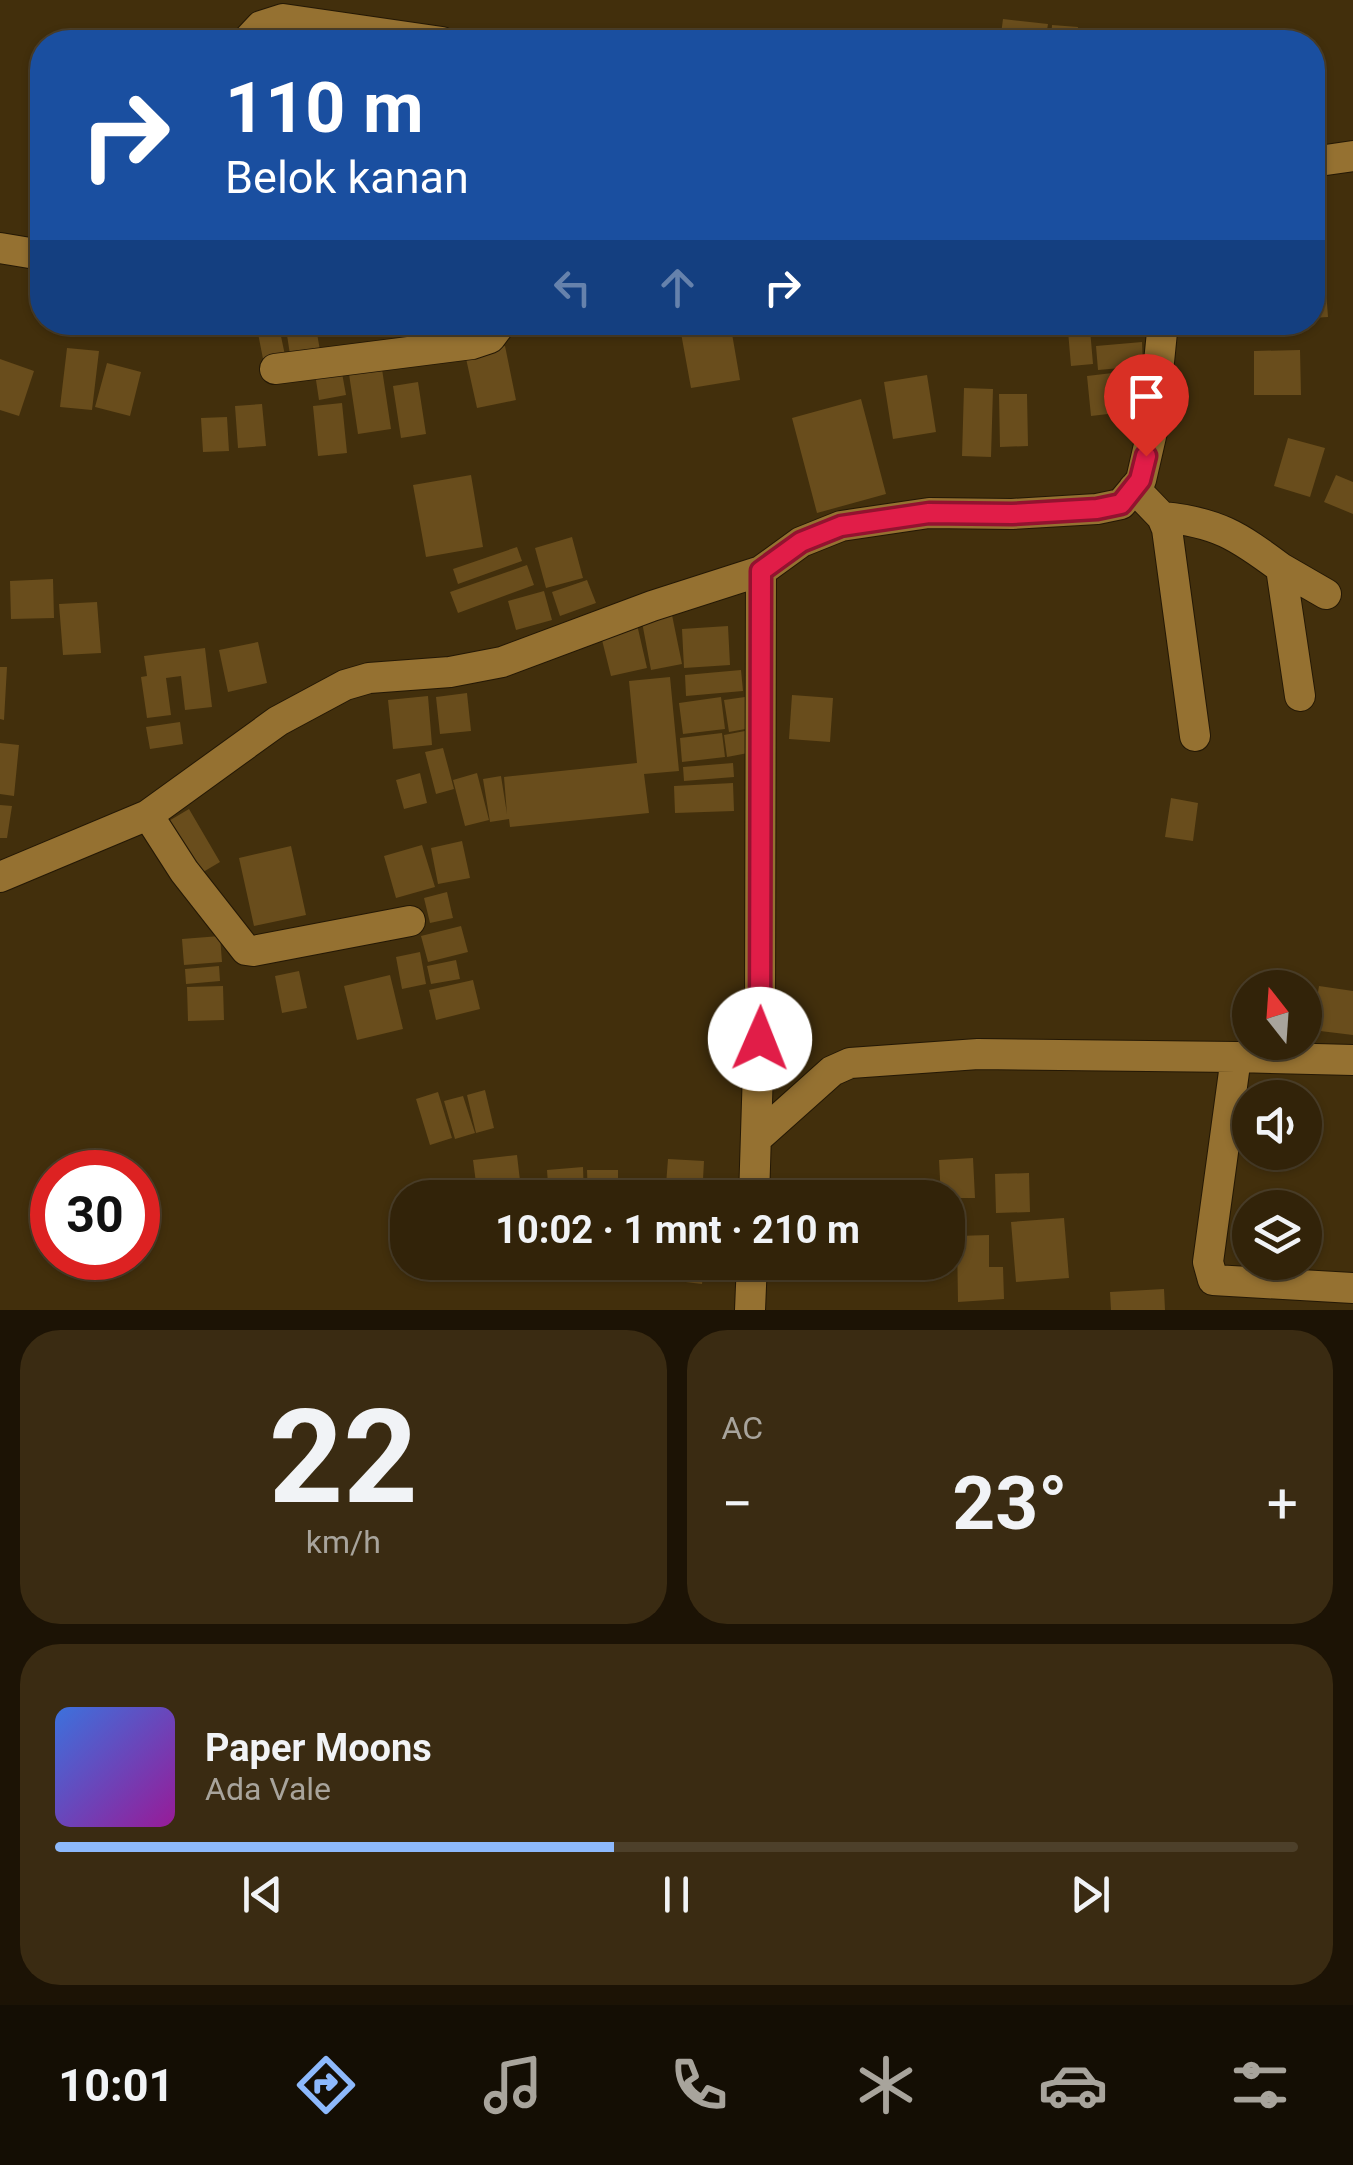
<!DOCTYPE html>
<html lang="id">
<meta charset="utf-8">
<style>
body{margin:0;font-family:Roboto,sans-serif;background:#3a2b12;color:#f1f3f6;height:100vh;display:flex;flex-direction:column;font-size:38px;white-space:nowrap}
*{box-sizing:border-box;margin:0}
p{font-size:32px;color:#a8a49c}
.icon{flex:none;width:55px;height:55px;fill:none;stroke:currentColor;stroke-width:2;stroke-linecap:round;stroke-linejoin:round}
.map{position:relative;height:1310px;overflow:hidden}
.panel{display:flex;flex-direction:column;gap:20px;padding:20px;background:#1c1305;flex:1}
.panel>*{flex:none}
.guide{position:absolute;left:30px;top:30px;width:1295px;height:305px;border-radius:40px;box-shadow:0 2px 8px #0004,0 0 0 2px #4d402a;background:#1a4fa0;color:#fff;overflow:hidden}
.needle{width:65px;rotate:343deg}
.tools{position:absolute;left:1232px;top:970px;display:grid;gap:20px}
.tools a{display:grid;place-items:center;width:90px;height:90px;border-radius:50%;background:#322309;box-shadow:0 2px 8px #0004,0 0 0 2px #4d402a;font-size:50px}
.speed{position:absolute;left:30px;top:1150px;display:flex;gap:20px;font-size:50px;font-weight:700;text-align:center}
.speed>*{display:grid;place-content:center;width:130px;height:130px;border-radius:50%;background:#322309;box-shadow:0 2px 8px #0004,0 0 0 2px #4d402a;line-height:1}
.speed .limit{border:15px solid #d22;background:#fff;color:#111}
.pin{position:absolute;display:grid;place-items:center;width:85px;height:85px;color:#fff;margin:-102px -42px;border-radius:50% 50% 50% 0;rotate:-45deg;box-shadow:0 0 10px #0007}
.pin .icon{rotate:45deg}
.me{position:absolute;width:110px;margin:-55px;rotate:1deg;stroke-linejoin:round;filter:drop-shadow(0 0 8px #0008)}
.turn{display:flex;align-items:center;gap:35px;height:210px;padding:0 30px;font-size:45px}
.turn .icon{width:130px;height:130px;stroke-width:2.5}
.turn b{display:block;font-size:70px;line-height:85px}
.lanes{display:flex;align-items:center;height:95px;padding:0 30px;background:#0003;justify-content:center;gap:50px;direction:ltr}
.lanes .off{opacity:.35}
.big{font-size:75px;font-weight:700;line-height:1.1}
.panel .tile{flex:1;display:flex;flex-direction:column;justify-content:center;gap:15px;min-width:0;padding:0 35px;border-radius:40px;background:#3a2b12}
.panel .dial{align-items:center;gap:0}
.dial b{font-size:130px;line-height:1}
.song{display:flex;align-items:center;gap:30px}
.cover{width:120px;height:120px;border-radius:15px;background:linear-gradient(135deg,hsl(220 70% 55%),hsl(300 70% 35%))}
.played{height:10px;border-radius:5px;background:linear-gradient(90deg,#8db9fc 45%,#4d402a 45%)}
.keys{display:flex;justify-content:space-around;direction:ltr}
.heat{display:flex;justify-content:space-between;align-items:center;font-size:55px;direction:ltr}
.panel .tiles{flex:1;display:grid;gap:20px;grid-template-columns:1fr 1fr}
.tile:last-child{grid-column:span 2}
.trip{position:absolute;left:390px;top:1180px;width:575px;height:100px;border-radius:40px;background:#322309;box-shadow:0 2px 8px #0004,0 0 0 2px #4d402a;font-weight:700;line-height:100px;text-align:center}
.tab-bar{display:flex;height:160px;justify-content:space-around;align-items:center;background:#140e04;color:#a8a49c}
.tab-bar .icon{width:70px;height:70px}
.tab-bar .current{color:#8db9fc}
.tab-bar b{font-size:45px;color:#f1f3f6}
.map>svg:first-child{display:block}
.building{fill:#694d1c}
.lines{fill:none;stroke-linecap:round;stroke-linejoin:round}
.street-casing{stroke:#241805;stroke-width:32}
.street{stroke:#957131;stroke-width:30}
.route-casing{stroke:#92132f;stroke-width:25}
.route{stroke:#e11d48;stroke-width:18}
</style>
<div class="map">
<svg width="1353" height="1310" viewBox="0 0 1353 1310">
<rect width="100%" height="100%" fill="#422f0c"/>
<path class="building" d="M1003 19 1048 24 1045 42H1000Z
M1052 25 1078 27 1077 42H1051Z
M1247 31 1249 42H1212L1211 38Z
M1312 290H1326L1328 317 1312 318Z
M278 322 286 360 264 364 256 323Z
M285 322H315L321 356 291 361Z
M679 322H730L740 380 691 388Z
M1090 329 1093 364 1071 366 1068 331Z
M1142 342 1143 366 1098 370 1096 346Z
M505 346 516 400 477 408 465 354Z
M67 348 99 351 92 410 60 407Z
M1300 350 1301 395H1254V351Z
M0 359 34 371 19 416 0 410Z
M340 362 346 395 319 400 314 367Z
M107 363 141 372 130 416 95 407Z
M382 369 391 429 358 434 349 374Z
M1138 370 1142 410 1091 416 1087 376Z
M927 375 936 432 893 439 884 382Z
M418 382 426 434 401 438 393 386Z
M964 388 993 389 991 457 962 456Z
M999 394H1027L1028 446 1000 447Z
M861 399 886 494 817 513 792 418Z
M342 403 347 453 318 456 313 406Z
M262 404 266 446 238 448 235 406Z
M227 417 229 451 203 452 201 418Z
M1288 438 1325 448 1310 497 1274 486Z
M471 475 483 547 426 557 413 485Z
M1336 475 1353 482V514L1324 502Z
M572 537 583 578 546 588 535 548Z
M517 547 522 561 458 584 453 569Z
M527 565 534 585 458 613 450 592Z
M53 579 54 618 11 619 10 581Z
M587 580 596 603 560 616 552 592Z
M544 591 552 620 516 630 508 601Z
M97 602 101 653 63 655 59 604Z
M672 615 682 664 651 670 642 622Z
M636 620 647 668 611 676 599 628Z
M728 626 730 665 684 668 682 629Z
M258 642 267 683 228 692 219 650Z
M205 648 212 707 185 710 181 676 166 678 171 715 147 718 141 677 147 676 144 656Z
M0 667H7L4 720 0 719Z
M741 670 743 691 686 696 685 675Z
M670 677 679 771 644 774 649 813 510 827 509 819 490 822 483 779 501 776 507 814 504 777 637 763 629 681Z
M467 693 471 731 440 734 436 697Z
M792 695 833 698 830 742 789 739Z
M428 696 432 745 393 749 388 700Z
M721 697 725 729 683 734 679 703Z
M745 697 751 728 729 732 724 700Z
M180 722 183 744 150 749 146 727Z
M745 731 748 753 727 757 724 735Z
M722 733 725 757 682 762 680 738Z
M0 743 19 745 14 796 0 794Z
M443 748 454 789 436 794 425 752Z
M733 763 734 777 684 781 683 767Z
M420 773 427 803 404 809 396 780Z
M477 773 489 820 465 826 453 780Z
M733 783 734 811 675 813 674 786Z
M1171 798 1198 803 1193 841 1165 837Z
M0 805 12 806 7 838H0Z
M189 809 220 862 193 878 162 825Z
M462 841 470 878 438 884 431 848Z
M422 845 435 887 396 898 384 856Z
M291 846 306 915 254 926 239 858Z
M447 892 453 918 430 923 424 898Z
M461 926 468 952 428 962 421 936Z
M220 936 222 962 184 965 182 939Z
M420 952 426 984 402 989 396 957Z
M456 960 460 979 431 984 427 966Z
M219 966 220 981 186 984 185 969Z
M299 971 307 1008 282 1013 275 976Z
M390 975 403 1029 357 1040 344 986Z
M473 980 480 1009 436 1020 429 990Z
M223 986 224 1020 188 1021 187 987Z
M1319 986 1353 991V1035L1312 1030Z
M485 1090 494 1128 476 1133 467 1095Z
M438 1092 452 1138 430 1145 416 1099Z
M463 1096 475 1133 455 1139 444 1101Z
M517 1155 522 1198H478L473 1160Z
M973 1158 975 1198H941L939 1160Z
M668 1159 704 1161 702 1198H665Z
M583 1167 584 1198H549L547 1170Z
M587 1170H618V1198H588Z
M1029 1173 1030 1212 996 1213 995 1174Z
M1064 1218 1069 1278 1016 1282 1011 1222Z
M989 1235V1267H1003L1004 1299 958 1302 957 1236Z
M593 1262H635L634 1271 592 1269Z
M663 1262H705L702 1284 661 1279Z
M1256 1262H1288L1287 1269Z
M1164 1289 1165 1310H1111L1110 1292Z"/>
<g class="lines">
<g class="street-casing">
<path id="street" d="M246 42 261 26 283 19 442 42
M1312 162 1353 156
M0 248 42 255
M275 369 472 344 490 338 502 322
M1134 488 1162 517 1167 529 1195 736
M1162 517C1217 522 1238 536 1281 568L1300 696
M1281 568 1326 594
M148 815 184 871 246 950 253 951 410 921
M0 877 148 815 278 721 345 685 369 678 450 672 502 662 652 606 761 571 801 542 841 526 929 513 1012 514 1097 509 1121 504 1141 480 1152 432 1163 322
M1236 1057 1353 1060
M757 1138 832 1071 850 1063 978 1054 1236 1057 1208 1262 1213 1280 1353 1288
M754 1198 760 1006 761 571
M750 1310 752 1262"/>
</g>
<use href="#street" class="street"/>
</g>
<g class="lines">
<g class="route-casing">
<path id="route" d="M760 1039 761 571 801 542 841 526 929 513 1012 514 1097 509 1121 504 1140 480 1146 456"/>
</g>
<use href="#route" class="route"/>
</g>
</svg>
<div class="tools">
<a><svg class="needle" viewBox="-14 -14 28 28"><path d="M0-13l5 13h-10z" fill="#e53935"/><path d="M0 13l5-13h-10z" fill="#a8a49c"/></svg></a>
<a><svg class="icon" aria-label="sound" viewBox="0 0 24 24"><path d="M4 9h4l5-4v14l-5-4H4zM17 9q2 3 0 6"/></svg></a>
<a><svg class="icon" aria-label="layers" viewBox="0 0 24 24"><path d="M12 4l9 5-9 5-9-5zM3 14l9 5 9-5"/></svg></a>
</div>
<div class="speed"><div class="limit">30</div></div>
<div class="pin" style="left:1146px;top:456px;background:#d93025"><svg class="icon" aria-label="arrive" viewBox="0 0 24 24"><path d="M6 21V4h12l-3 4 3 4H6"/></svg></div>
<svg class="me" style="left:760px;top:1039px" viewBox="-20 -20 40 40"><circle r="19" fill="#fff"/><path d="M0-13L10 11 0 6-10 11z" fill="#e11d48"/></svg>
<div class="trip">10:02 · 1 mnt · 210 m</div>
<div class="guide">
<div class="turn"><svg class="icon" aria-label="right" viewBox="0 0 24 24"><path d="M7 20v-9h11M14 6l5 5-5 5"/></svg><div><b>110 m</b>Belok kanan</div></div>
<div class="lanes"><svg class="icon off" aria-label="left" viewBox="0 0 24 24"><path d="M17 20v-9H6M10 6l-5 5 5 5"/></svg><svg class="icon off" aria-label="ahead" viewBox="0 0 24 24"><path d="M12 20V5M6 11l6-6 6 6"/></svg><svg class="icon" aria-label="right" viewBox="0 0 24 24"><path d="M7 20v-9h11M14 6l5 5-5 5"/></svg></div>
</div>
</div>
<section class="panel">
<div class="tiles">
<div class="tile dial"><b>22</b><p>km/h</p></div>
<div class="tile"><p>AC</p>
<div class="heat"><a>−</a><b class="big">23°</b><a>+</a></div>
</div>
<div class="tile">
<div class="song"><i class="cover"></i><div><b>Paper Moons</b><p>Ada Vale</p></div></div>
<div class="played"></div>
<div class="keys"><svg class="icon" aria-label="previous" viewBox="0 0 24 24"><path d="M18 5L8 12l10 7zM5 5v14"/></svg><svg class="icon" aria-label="pause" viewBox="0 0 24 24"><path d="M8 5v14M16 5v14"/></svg><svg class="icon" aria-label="next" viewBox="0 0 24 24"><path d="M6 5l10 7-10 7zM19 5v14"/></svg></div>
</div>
</div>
</section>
<nav class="tab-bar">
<b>10:01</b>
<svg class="icon current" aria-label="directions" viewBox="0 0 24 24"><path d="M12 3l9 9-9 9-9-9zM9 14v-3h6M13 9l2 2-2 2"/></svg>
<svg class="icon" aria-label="music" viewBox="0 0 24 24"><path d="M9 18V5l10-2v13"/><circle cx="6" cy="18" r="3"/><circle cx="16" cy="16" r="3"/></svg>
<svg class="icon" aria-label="phone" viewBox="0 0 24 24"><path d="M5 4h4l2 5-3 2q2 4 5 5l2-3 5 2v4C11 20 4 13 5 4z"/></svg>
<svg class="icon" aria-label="climate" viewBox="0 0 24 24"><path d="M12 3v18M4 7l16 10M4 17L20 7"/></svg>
<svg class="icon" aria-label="car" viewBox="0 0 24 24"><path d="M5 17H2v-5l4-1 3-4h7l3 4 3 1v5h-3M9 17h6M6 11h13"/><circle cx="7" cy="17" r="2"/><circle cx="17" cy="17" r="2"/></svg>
<svg class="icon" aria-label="filters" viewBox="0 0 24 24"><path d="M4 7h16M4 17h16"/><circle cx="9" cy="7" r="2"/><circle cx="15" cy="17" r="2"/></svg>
</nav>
